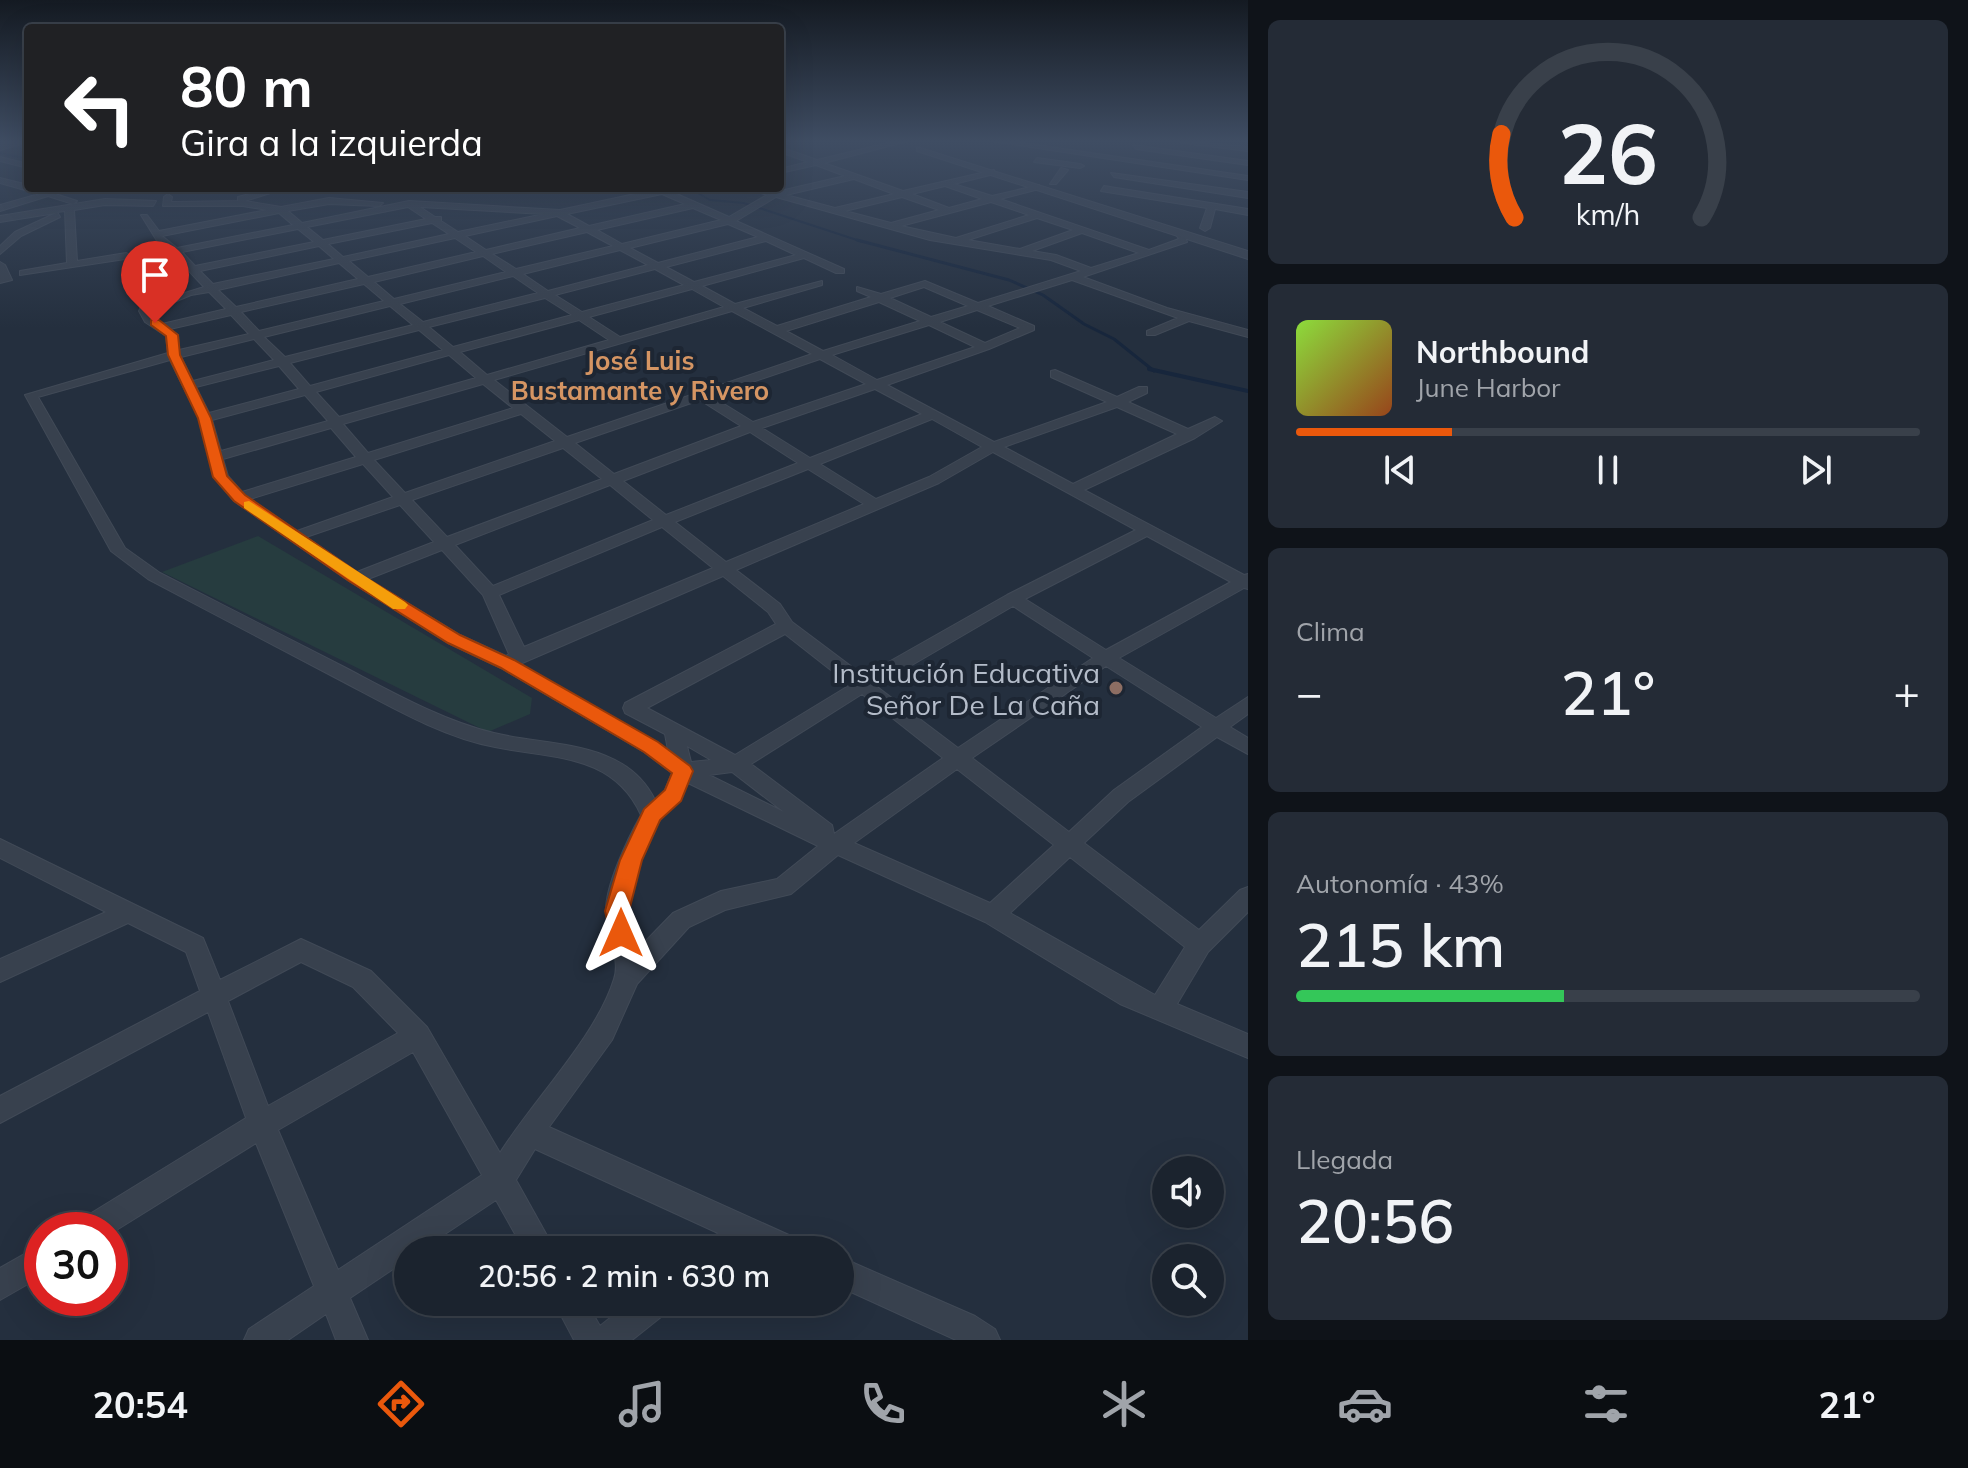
<!DOCTYPE html>
<html lang="es">
<meta charset="utf-8">
<style>
body{margin:0;font-family:Mulish,sans-serif;background:#242b36;color:#f1f3f6;height:100vh;display:flex;flex-direction:column;font-size:30px;white-space:nowrap}
*{box-sizing:border-box;margin:0}
p{font-size:26px;color:#a0a4aa}
.icon{flex:none;width:44px;height:44px;fill:none;stroke:currentColor;stroke-width:2;stroke-linecap:round;stroke-linejoin:round}
.map{position:relative;flex:1;overflow:hidden}
.panel{display:flex;flex-direction:column;gap:20px;padding:20px;background:#0f1319;width:720px}
.panel>*{flex:none}
.guide{position:absolute;left:24px;top:24px;width:760px;height:168px;border-radius:8px;box-shadow:0 8px 32px #0002,0 0 0 2px #39404a;background:#202124;color:#fff;overflow:hidden}
.fabs{position:absolute;left:1152px;top:1156px;display:grid;gap:16px}
.fabs a{display:grid;place-items:center;width:72px;height:72px;border-radius:50%;background:#1b232e;box-shadow:0 8px 32px #0002,0 0 0 2px #39404a;font-size:40px}
.speed{position:absolute;left:24px;top:1212px;display:flex;gap:16px;font-size:40px;font-weight:700;text-align:center}
.speed>*{display:grid;place-content:center;width:104px;height:104px;border-radius:50%;background:#1b232e;box-shadow:0 8px 32px #0002,0 0 0 2px #39404a;line-height:1}
.speed .limit{border:12px solid #d22;background:#fff;color:#111}
.pin{position:absolute;display:grid;place-items:center;width:68px;height:68px;color:#fff;margin:-82px -34px;border-radius:50% 50% 50% 0;rotate:-45deg;box-shadow:0 0 8px #0007}
.pin .icon{rotate:45deg}
.me{position:absolute;width:88px;margin:-44px;rotate:0deg;stroke-linejoin:round;filter:drop-shadow(0 0 6px #0008)}
.turn{display:flex;align-items:center;gap:28px;height:168px;padding:0 24px;font-size:36px}
.turn .icon{width:104px;height:104px;stroke-width:2.5}
.turn b{display:block;font-size:56px;line-height:68px}
.big{font-size:60px;font-weight:600;line-height:1.1}
.panel .tile{flex:1;display:flex;flex-direction:column;justify-content:center;gap:12px;min-width:0;padding:0 28px;border-radius:12px;background:#242b36}
.panel .dial{align-items:center;gap:0}
.dial svg{height:208px;overflow:visible;fill:none;stroke:#39404a;stroke-width:7;stroke-linecap:round;text-anchor:middle}
.dial text{fill:#f1f3f6;stroke:none}
.song{display:flex;align-items:center;gap:24px}
.cover{width:96px;height:96px;border-radius:12px;background:linear-gradient(135deg,hsl(90 70% 55%),hsl(20 70% 35%))}
.played{height:8px;border-radius:4px;background:linear-gradient(90deg,#ea580c 25%,#39404a 25%)}
.keys{display:flex;justify-content:space-around;direction:ltr}
.heat{display:flex;justify-content:space-between;align-items:center;font-size:44px;direction:ltr}
.charge{height:12px;border-radius:6px;background:linear-gradient(90deg,#34c759 43%,#39404a 0)}
.trip{position:absolute;left:394px;top:1236px;width:460px;height:80px;border-radius:40px;background:#1b232e;box-shadow:0 8px 32px #0002,0 0 0 2px #39404a;font-weight:600;line-height:80px;text-align:center}
.dock{display:flex;height:128px;justify-content:space-around;align-items:center;background:#0b0e12;color:#a0a4aa}
.dock .icon{width:56px;height:56px}
.dock .selected{color:#ea580c}
.dock b{font-size:36px;color:#f1f3f6}
main{display:flex;flex:1;min-height:0}
.map>svg:first-child{display:block}
.green{fill:#263c3f}
.lines{fill:none;stroke-linecap:round;stroke-linejoin:round}
.stream-far2{stroke:#17263c;stroke-width:2}
.stream-far1{stroke:#17263c;stroke-width:3}
.stream{stroke:#17263c;stroke-width:4}
.minor-casing{stroke:#414a57;stroke-width:2}
.tertiary-casing{stroke:#414a57;stroke-width:2}
.minor{fill:#38414e;fill-rule:evenodd}
.tertiary{fill:#38414e;fill-rule:evenodd}
.route{fill:#ea580c;stroke:#983908;stroke-width:2}
.slow{fill:#f59e0b}
.education-dot{fill:#8d6e63;stroke:#1d2633;stroke-width:3}
.labels{text-anchor:middle;dominant-baseline:central;stroke-width:8;stroke-linejoin:round;paint-order:stroke}
.far-quarter-label{font-size:26px;font-weight:bold;fill:#d59563;stroke:#1d2633}
.poi-label{font-size:28px;fill:#b4bcc9;stroke:#1d2633;text-anchor:end}
</style>
<main>
<div class="map">
<svg width="1248" height="1340" viewBox="0 0 1248 1340">
<rect width="100%" height="100%" fill="#242f3e"/>
<path class="green" d="M258 536 532 698 530 714 488 732 162 572Z"/>
<g class="lines">
<path class="stream-far2" d="M0 153 28 159
M133 188 169 190
M378 188 432 191 449 188
M468 188 492 191 539 188
M701 188 696 192 710 200 744 203 863 242
M181 191 246 188"/>
<path class="stream-far1" d="M857 240 1009 280 1043 295 1084 324 1114 339 1154 371"/>
<path class="stream" d="M1149 369 1248 391"/>
<g class="minor-casing">
<path id="minor" d="M896 141H908L824 163 903 191 994 170V174L954 184 992 196 1039 185V189L1000 199 1149 250 1179 239 1175 233 1183 231 1187 242 1083 277 1167 308 1248 330V337L1189 321 1155 335H1147V331L1178 318 1072 280 988 306 1034 326V330L989 349 887 385 994 442 1107 402 1051 377V371L1055 370 1117 397 1139 387H1147V393L1128 402 1188 429 1215 417 1222 421 1195 438 1084 490 1244 575 1248 574V589L1244 588 1119 658 1216 718 1248 697V714L1230 727 1248 738V754L1217 737 1128 802 1084 843 1199 930 1240 890 1248 887V912L1208 952 1177 1004 1248 1034V1058L1120 1004 985 922 838 855 791 894 725 910 689 927 637 984 612 1040 549 1127 800 1240 805 1250H757L748 1246 743 1250H705L710 1240 718 1233 535 1149 516 1180 555 1250H524L496 1200 421 1250H408V1259L350 1298 368 1340H336L326 1314 288 1340H244L249 1329 314 1286 256 1143 110 1234V1230H75L80 1220 246 1118 208 1012 0 1123V1096L200 991 186 952 128 923 0 982V959L106 912 0 858V839L203 938 220 980 301 939 371 971 427 1027 500 1153C534 1099 596 1037 614 979 621 960 606 933 606 912 605 886 628 838 641 815 613 753 552 759 495 747 441 737 386 704 338 679 275 646 212 613 148 579L111 551 25 395 168 353 166 336 145 322 139 311 151 287 150 271 125 259 20 275V271L67 263 65 211 57 212 60 217 21 236 0 254V246L15 232 56 213 0 222V216L105 199 156 201 153 206 105 205 74 210 77 261 126 253 154 266 169 251 159 244 141 215H147L159 231 267 210 243 206H163L164 197 168 194 172 197 171 202H176L238 201V197L272 188H286L245 201 281 207 329 198 383 203 379 206 329 204 288 211 302 223 409 201 560 210 663 188 729 217 767 195 747 188 776 192 845 176 816 165 780 173V169L808 162 780 152V147L817 160ZM854 179 894 194 835 208 786 195ZM945 186 982 199 949 208 912 194ZM662 194 685 204 589 226 567 214ZM776 197 930 240 1051 260 1081 271 978 303 925 281 881 294 857 287V291L871 297 777 326 743 308 822 285V281L735 304 702 286 804 258 836 273H844V269L736 221ZM902 197 939 210 891 223 845 211ZM991 202 1029 215 956 238 901 226ZM408 207 426 219 323 240 307 227ZM420 207 544 214 458 232 441 221V217H435ZM693 208 721 220 622 244 597 230ZM279 213 293 225 177 248 162 236ZM557 216 580 228 486 250 465 236ZM1037 218 1073 230 1020 249 968 240ZM432 223 449 234 343 257 328 244ZM728 224 758 237 658 263 630 248ZM298 229 314 242 195 266 182 252ZM587 232 613 246 516 269 492 254ZM1082 233 1139 253 1091 268 1056 255 1032 251ZM455 238 476 252 368 277 349 261ZM766 241 796 255 694 282 666 267ZM319 246 334 259 213 284 200 271ZM620 250 648 265 548 291 523 274ZM175 256 204 287 153 303 161 287 160 271ZM483 256 506 272 394 299 374 282ZM339 263 358 279 236 307 218 290ZM655 269 684 285 582 312 555 295ZM513 276 538 293 423 322 400 304ZM364 284 384 301 259 331 241 312ZM924 287 968 306 931 317 890 298ZM692 289 724 307 620 337 589 317ZM209 292 226 309 162 324 150 312 191 295ZM545 298 572 315 453 347 429 327ZM879 302 920 321 823 351 786 331ZM390 306 413 325 285 357 264 337ZM977 310 1020 328 985 343 940 322ZM732 311 812 354 567 437 494 380ZM231 315 249 334 179 350 178 335 170 329ZM579 320 609 340 487 375 460 352ZM929 325 975 347 877 380 832 355ZM419 330 443 350 310 386 290 363ZM254 339 274 360 193 381 181 357ZM449 355 476 378 339 417 316 392ZM820 359 866 384 753 422 711 396ZM170 360 199 418 214 477 234 501 349 581 448 643 501 668 644 752 672 773 665 790 655 800C625 739 550 747 494 733 441 720 392 692 344 667 282 635 221 604 160 573L125 548 38 397ZM279 366 299 389 209 413 196 387ZM483 384 513 408 368 453 343 424ZM875 389 922 414 810 458 762 428ZM305 395 328 421 221 451 212 420ZM700 400 741 426 614 474 575 443ZM1117 407 1177 434 1073 484 1004 447ZM521 414 555 441 405 493 374 460ZM932 419 982 447 929 477 876 499 820 464ZM331 428 356 457 242 492 228 476 223 459ZM750 432 798 463 666 515 623 481ZM563 448 602 479 447 537 412 500ZM993 452 1136 530 1007 595 864 676 792 622 780 604 736 570 939 483ZM363 464 393 497 297 531 250 499ZM808 469 864 504 726 562 675 522ZM610 485 653 520 493 586 455 545ZM400 505 434 542 357 572 306 537ZM662 527 713 568 524 647 499 595ZM1147 536 1231 582 1106 650 1025 599ZM442 550 483 595 509 654 506 656 460 635 368 579ZM723 576 768 612 776 624 625 703 623 708 625 713 665 734 668 750 520 664ZM1013 606 1093 658 958 748 876 686ZM785 634 850 685 735 755 647 708ZM1106 666 1202 727 1114 790 1069 832 972 758ZM862 694 943 758 834 834 832 825 751 764ZM687 746 711 760 691 762ZM957 769 1054 845 990 903 854 843ZM732 772 784 812 709 775ZM688 783 818 846 777 879 721 891 673 913 636 951C633 939 630 926 629 914 628 893 647 840 658 823 669 807 680 802 688 783ZM1070 857 1185 947 1155 995 1010 913ZM301 962 353 987 398 1033 268 1106 228 1001ZM413 1052 482 1175 338 1270 278 1130Z
M992 141H1009L1248 176V180Z
M1179 141 1248 147V151L1183 143Z
M1133 145 1248 161V165L1136 149Z
M0 157 28 164V168L0 161Z
M1037 158 1080 164 1084 166 1080 168 1034 162Z
M1061 168 1068 170 1056 184H1050Z
M1111 173 1248 192V198L1114 177Z
M0 178 28 185V188H37L77 201 73 204 48 196 0 211V205L39 194 0 183Z
M1104 186 1248 209V215L1215 209 1210 228 1205 231 1200 228 1207 208 1101 191Z
M0 262 5 265 12 280 0 283Z
M42 1244V1276L0 1300V1268Z
M840 1257 975 1316 995 1329 1000 1340H956L840 1287Z
M554 1302H586L600 1326 630 1302H670L666 1313 632 1340H574Z"/>
</g>
<g class="tertiary-casing">
<path id="tertiary" d="M13 141 28 142 0 150V144Z
M917 147 1248 251V259L917 151Z"/>
</g>
<use href="#minor" class="minor"/>
<use href="#tertiary" class="tertiary"/>
</g>
<linearGradient id="sky" x2="0" y2="1"><stop stop-color="#141a22"/><stop offset="0.43" stop-color="#3f4d63"/><stop offset="1" stop-color="#3f4d63" stop-opacity="0"/></linearGradient>
<rect width="1248" height="328" fill="url(#sky)"/>
<path class="route" d="M151 320H159L178 335 180 355 211 418 227 476 245 495 360 574 460 635 514 660 658 742 690 766 693 771 681 801 660 820 642 860 629 911 632 933 629 940 621 943 612 940 605 911 620 860 644 809 665 790 672 773 644 752 501 668 448 643 349 581 234 501 213 477 198 418 168 355 166 336 151 325Z"/>
<path class="slow" d="M249 501 405 602 408 605 405 609H393L244 508V502Z"/>
<circle class="education-dot" cx="1116" cy="688" r="8"/>
<g class="labels">
<g class="far-quarter-label">
<text x="640" y="360">José Luis<tspan x="640" dy="30">Bustamante y Rivero</tspan></text>
</g>
<g class="poi-label">
<text x="1100" y="672">Institución Educativa<tspan x="1100" dy="32">Señor De La Caña</tspan></text>
</g>
</g>
</svg>
<div class="fabs">
<a><svg class="icon" aria-label="sound" viewBox="0 0 24 24"><path d="M4 9h4l5-4v14l-5-4H4zM17 9q2 3 0 6"/></svg></a>
<a><svg class="icon" aria-label="search" viewBox="0 0 24 24"><circle cx="10" cy="10" r="6"/><path d="M15 15l6 6"/></svg></a>
</div>
<div class="speed"><div class="limit">30</div></div>
<div class="pin" style="left:155px;top:323px;background:#d93025"><svg class="icon" aria-label="arrive" viewBox="0 0 24 24"><path d="M6 21V4h12l-3 4 3 4H6"/></svg></div>
<svg class="me" style="left:621px;top:933px" viewBox="-20 -20 40 40"><path d="M0-17L14 15 0 8-14 15z" fill="#ea580c" stroke="#fff" stroke-width="4"/></svg>
<div class="trip">20:56 · 2 min · 630 m</div>
<div class="guide">
<div class="turn"><svg class="icon" aria-label="left" viewBox="0 0 24 24"><path d="M17 20v-9H6M10 6l-5 5 5 5"/></svg><div><b>80 m</b>Gira a la izquierda</div></div>
</div>
</div>
<section class="panel">
<div class="tile dial"><svg viewBox="0 0 100 80">
<path d="M14 69A42 42 0 1 1 86 69"/>
<path d="M14 69A42 42 0 0 1 9 37" stroke="#ea580c"/>
<text x="50" y="56" font-size="32" font-weight="700">26</text>
<text x="50" y="72" font-size="11">km/h</text>
</svg></div>
<div class="tile">
<div class="song"><i class="cover"></i><div><b>Northbound</b><p>June Harbor</p></div></div>
<div class="played"></div>
<div class="keys"><svg class="icon" aria-label="previous" viewBox="0 0 24 24"><path d="M18 5L8 12l10 7zM5 5v14"/></svg><svg class="icon" aria-label="pause" viewBox="0 0 24 24"><path d="M8 5v14M16 5v14"/></svg><svg class="icon" aria-label="next" viewBox="0 0 24 24"><path d="M6 5l10 7-10 7zM19 5v14"/></svg></div>
</div>
<div class="tile"><p>Clima</p>
<div class="heat"><a>−</a><b class="big">21°</b><a>+</a></div>
</div>
<div class="tile"><p>Autonomía · 43%</p><b class="big">215 km</b><div class="charge"></div></div>
<div class="tile"><p>Llegada</p><b class="big">20:56</b></div>
</section>
</main>
<nav class="dock">
<b>20:54</b>
<svg class="icon selected" aria-label="directions" viewBox="0 0 24 24"><path d="M12 3l9 9-9 9-9-9zM9 14v-3h6M13 9l2 2-2 2"/></svg>
<svg class="icon" aria-label="music" viewBox="0 0 24 24"><path d="M9 18V5l10-2v13"/><circle cx="6" cy="18" r="3"/><circle cx="16" cy="16" r="3"/></svg>
<svg class="icon" aria-label="phone" viewBox="0 0 24 24"><path d="M5 4h4l2 5-3 2q2 4 5 5l2-3 5 2v4C11 20 4 13 5 4z"/></svg>
<svg class="icon" aria-label="climate" viewBox="0 0 24 24"><path d="M12 3v18M4 7l16 10M4 17L20 7"/></svg>
<svg class="icon" aria-label="car" viewBox="0 0 24 24"><path d="M5 17H2v-5l4-1 3-4h7l3 4 3 1v5h-3M9 17h6M6 11h13"/><circle cx="7" cy="17" r="2"/><circle cx="17" cy="17" r="2"/></svg>
<svg class="icon" aria-label="filters" viewBox="0 0 24 24"><path d="M4 7h16M4 17h16"/><circle cx="9" cy="7" r="2"/><circle cx="15" cy="17" r="2"/></svg>
<b>21°</b>
</nav>
